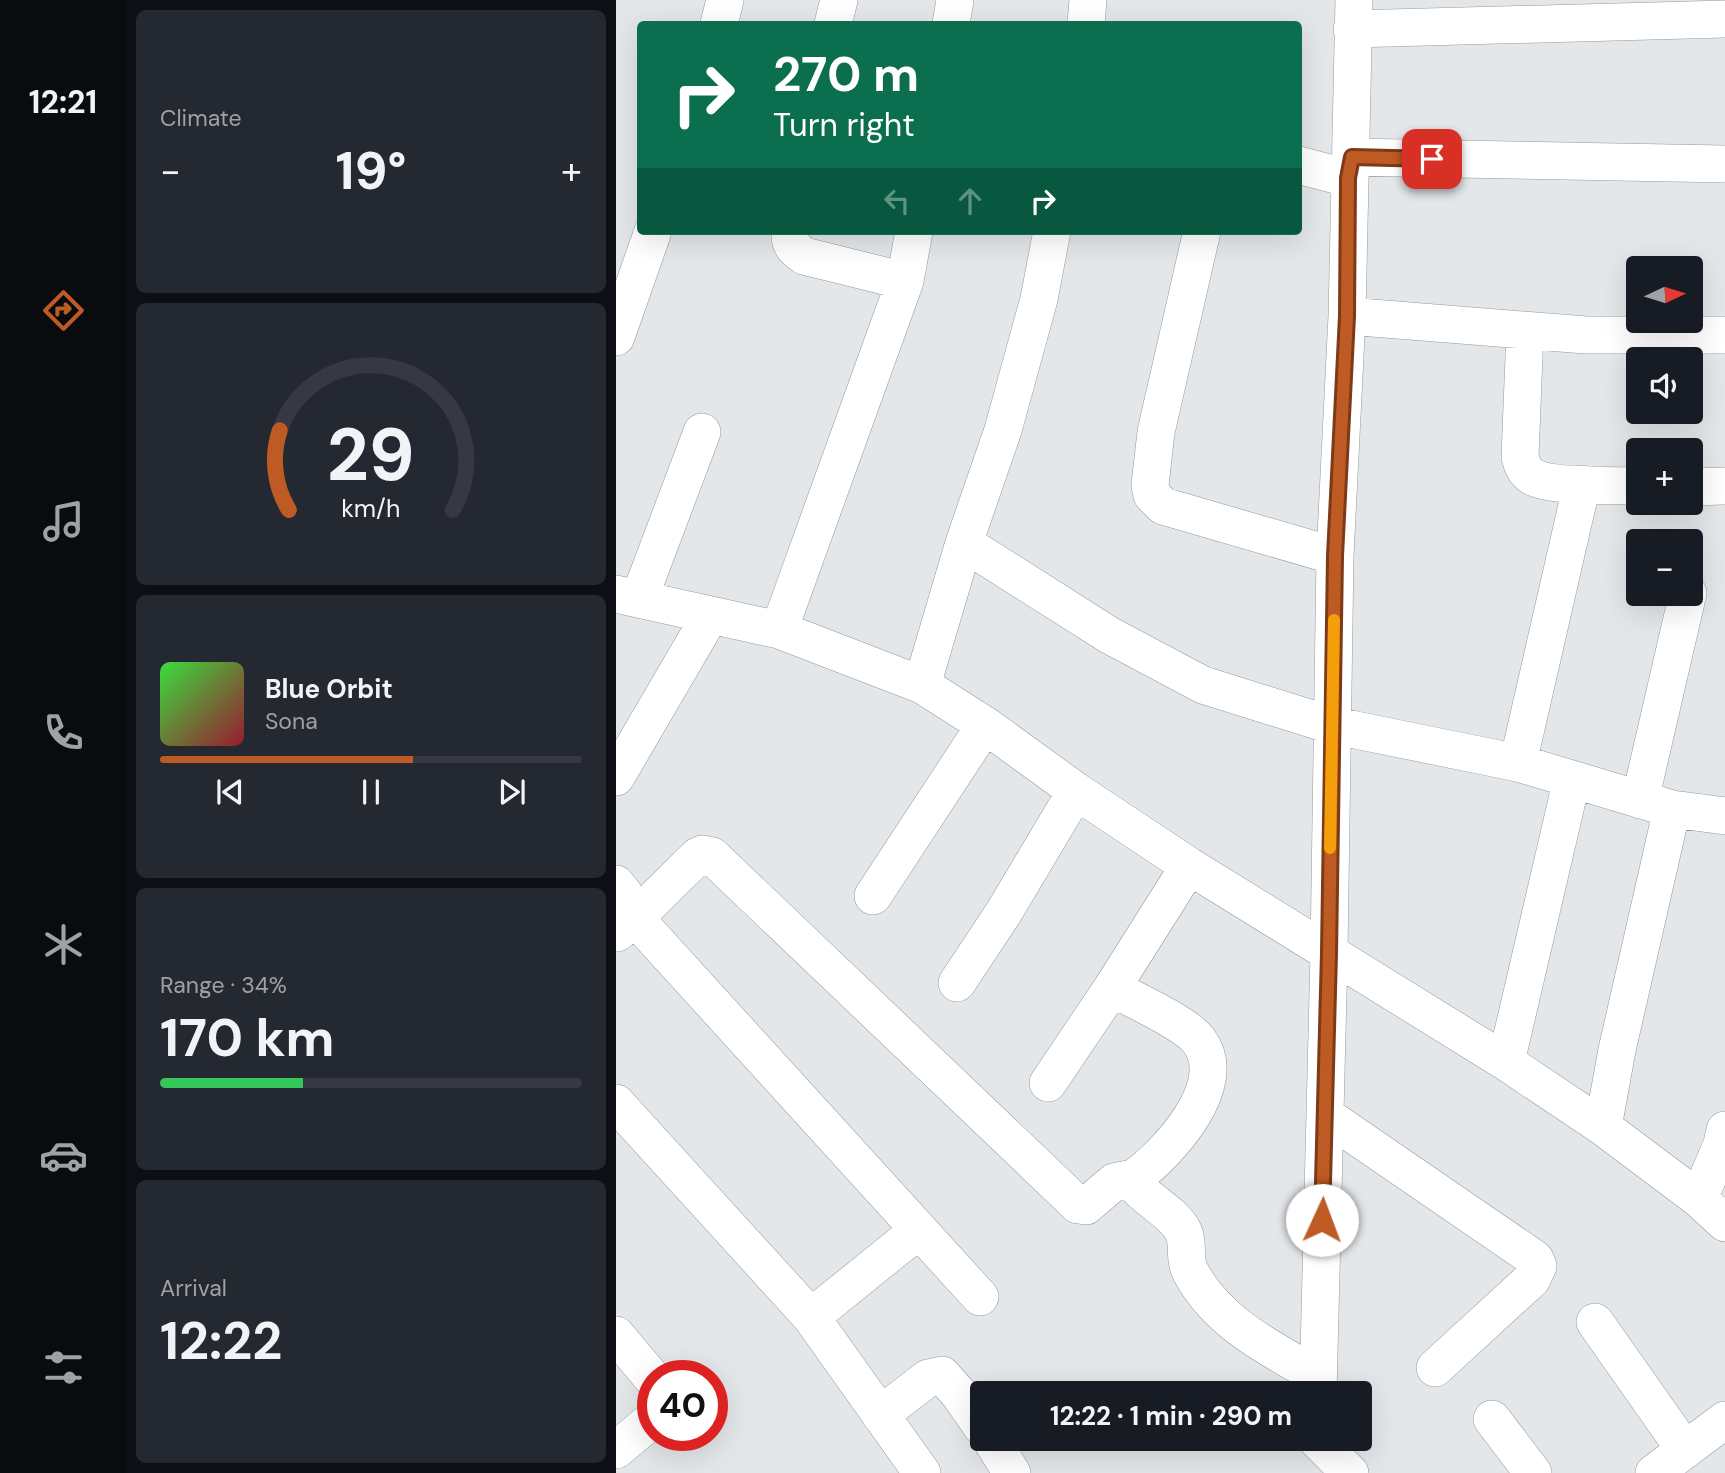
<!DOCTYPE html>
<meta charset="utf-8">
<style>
body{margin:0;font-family:"DM Sans",sans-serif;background:#242831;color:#f1f3f6;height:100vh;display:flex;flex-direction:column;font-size:26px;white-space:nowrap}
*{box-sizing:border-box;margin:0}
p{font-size:23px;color:#9ea1a6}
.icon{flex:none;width:38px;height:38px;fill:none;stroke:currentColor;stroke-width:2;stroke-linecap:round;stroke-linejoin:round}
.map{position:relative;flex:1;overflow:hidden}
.sheet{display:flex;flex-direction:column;gap:10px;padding:10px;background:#0d0f14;width:490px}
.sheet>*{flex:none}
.guide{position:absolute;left:21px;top:21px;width:665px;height:214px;border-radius:7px;box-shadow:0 7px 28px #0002;background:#0b6e4f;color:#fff;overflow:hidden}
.needle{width:46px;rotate:86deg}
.buttons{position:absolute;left:1010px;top:256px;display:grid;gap:14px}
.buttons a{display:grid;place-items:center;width:77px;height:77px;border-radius:7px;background:#171b24;box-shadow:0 7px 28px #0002;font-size:35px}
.speed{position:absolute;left:21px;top:1360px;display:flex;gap:14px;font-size:35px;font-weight:700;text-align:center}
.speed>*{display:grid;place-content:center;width:91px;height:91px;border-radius:50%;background:#171b24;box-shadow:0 7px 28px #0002;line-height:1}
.speed .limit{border:10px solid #d22;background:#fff;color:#111}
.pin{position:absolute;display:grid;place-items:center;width:60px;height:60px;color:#fff;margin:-30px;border-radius:14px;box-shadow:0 4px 10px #0006}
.me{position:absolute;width:77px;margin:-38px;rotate:2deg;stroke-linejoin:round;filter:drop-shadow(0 0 5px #0008)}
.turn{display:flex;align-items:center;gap:24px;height:147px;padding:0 21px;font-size:32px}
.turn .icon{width:91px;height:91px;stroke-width:2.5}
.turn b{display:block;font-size:49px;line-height:60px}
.lanes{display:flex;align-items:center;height:66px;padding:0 21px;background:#0003;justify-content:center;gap:35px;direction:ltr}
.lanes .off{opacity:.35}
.big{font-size:52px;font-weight:700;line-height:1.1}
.sheet .card{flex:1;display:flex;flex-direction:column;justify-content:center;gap:10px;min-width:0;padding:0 24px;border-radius:10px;background:#242831}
.sheet .dial{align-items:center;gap:0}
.dial svg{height:182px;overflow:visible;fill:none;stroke:#363941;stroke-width:7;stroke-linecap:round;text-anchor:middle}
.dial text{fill:#f1f3f6;stroke:none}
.song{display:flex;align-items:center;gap:21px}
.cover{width:84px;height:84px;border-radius:10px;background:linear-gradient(135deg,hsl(120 70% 55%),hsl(350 70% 35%))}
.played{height:7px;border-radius:4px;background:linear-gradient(90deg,#be5a24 60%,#363941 60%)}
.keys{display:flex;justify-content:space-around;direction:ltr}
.heat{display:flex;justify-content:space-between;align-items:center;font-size:38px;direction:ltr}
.charge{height:10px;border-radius:5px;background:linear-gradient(90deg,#34c759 34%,#363941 0)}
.trip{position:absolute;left:354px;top:1381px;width:402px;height:70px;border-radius:7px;background:#171b24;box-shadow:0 7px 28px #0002;font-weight:700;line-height:70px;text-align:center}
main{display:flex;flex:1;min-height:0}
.menu{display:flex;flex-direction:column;width:126px;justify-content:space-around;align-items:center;background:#090b0e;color:#9ea1a6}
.menu .icon{width:49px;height:49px}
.menu .selected{color:#be5a24}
.menu b{font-size:32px;color:#f1f3f6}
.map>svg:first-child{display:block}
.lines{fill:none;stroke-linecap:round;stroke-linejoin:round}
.minor-casing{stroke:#96989b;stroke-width:38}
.minor{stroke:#fff;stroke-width:37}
.route-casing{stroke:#7c3a17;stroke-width:18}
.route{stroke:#be5a24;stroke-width:12}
.slow{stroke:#f59e0b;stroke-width:12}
</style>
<main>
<nav class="menu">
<b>12:21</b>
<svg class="icon selected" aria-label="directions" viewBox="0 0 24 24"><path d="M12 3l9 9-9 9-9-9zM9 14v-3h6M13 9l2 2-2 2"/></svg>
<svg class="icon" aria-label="music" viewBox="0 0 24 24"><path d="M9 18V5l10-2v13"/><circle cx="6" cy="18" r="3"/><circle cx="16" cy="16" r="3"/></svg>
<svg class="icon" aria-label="phone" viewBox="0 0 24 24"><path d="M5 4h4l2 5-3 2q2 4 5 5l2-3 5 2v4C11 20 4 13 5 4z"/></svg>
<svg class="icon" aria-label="climate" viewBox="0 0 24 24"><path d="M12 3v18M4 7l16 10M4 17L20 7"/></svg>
<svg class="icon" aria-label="car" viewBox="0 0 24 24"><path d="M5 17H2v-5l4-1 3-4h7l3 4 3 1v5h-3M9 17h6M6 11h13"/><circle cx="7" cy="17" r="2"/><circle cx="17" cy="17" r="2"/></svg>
<svg class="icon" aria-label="filters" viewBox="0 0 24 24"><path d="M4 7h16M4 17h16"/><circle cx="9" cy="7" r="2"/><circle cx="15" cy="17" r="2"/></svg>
</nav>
<section class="sheet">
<div class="card"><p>Climate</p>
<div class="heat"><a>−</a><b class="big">19°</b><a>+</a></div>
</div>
<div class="card dial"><svg viewBox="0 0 100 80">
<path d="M14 69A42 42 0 1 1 86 69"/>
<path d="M14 69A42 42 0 0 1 10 34" stroke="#be5a24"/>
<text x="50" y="56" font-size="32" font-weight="700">29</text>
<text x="50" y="72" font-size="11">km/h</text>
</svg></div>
<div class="card">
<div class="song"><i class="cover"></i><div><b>Blue Orbit</b><p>Sona</p></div></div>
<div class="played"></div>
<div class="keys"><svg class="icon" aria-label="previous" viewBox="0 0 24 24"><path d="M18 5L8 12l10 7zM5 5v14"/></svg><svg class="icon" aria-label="pause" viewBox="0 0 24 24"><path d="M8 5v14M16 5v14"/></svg><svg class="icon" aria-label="next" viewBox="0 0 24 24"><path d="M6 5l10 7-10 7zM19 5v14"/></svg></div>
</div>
<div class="card"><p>Range · 34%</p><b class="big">170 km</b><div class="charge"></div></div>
<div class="card"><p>Arrival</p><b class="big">12:22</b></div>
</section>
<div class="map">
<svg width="1109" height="1473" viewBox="0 0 1109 1473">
<rect width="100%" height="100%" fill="#e4e7ea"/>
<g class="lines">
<g class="minor-casing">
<path id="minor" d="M103 24 109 0
M217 24 223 0
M335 24 339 0
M470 24 472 0
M736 29 1109 19
M735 157 1109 164
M682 165 732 178
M174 231C173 244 178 249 188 256L289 281
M586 231 540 432 534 485 536 495 547 506 719 556
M731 316 970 335H1109
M909 331 904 457C906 464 908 471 915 476 934 488 998 485 1022 486
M0 337 37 231
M1074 487 1109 486
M348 543 493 635 587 685 715 725 902 763 1056 809 1109 816
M0 594 163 630 306 685 369 725 460 791 573 866 890 1062 987 1127 1083 1199 1109 1223
M23 599 86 432
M163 630 289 281 298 231
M306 685 348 543 387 430 423 299 436 231
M902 763 966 484
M0 777 94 616
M1024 800 1072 593
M573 866 496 988C519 1001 569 1022 583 1041 616 1085 551 1154 518 1178L519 1185C532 1201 555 1211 566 1229 574 1242 567 1257 574 1271 601 1323 654 1348 702 1376
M0 884 8 894 19 918 82 856 86 854 96 856 462 1205 470 1206 498 1182 518 1178
M257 896 369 725
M1 933 19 918 364 1297
M341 983 388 912 460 791
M890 1062 956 779
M432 1083 496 988
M0 1103 195 1317 306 1473
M709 1115 919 1259 922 1266 916 1279 819 1368
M987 1127 1001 1050 1056 809
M1083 1199 1106 1144 1109 1130
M195 1317 303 1230
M979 1322 1069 1450
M0 1335 37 1379
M702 1393 713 953 719 556 731 316 738 0
M264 1415 312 1378 326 1375 343 1394 366 1427
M876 1419 917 1473
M374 1438 396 1473
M700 1439 734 1473
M0 1450 37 1419
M1038 1473 1109 1420"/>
</g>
<use href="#minor" class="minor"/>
</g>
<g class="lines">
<g class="route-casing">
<path id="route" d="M706 1220 713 953 719 556 731 316 732 178 736 157 816 159"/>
</g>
<use href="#route" class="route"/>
<path class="slow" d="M714 848 718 620"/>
</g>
</svg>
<div class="buttons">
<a><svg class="needle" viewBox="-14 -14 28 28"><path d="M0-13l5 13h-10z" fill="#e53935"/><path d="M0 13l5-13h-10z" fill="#9ea1a6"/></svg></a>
<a><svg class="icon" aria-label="sound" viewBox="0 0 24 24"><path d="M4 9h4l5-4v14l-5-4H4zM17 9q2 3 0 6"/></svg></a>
<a>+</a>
<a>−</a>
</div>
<div class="speed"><div class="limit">40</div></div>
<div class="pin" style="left:816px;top:159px;background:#d93025"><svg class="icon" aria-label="arrive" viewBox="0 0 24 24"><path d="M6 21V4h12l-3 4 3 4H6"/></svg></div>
<svg class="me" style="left:706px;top:1220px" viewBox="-20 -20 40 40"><circle r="19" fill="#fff"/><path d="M0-13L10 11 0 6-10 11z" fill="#be5a24"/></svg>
<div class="trip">12:22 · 1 min · 290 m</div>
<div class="guide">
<div class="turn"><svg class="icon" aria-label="right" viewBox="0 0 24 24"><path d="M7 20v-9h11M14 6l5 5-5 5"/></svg><div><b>270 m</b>Turn right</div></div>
<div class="lanes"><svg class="icon off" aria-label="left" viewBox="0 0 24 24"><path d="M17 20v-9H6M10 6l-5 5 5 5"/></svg><svg class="icon off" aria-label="ahead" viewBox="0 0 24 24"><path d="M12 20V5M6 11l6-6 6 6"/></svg><svg class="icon" aria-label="right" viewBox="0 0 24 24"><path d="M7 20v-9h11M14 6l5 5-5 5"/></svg></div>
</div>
</div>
</main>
